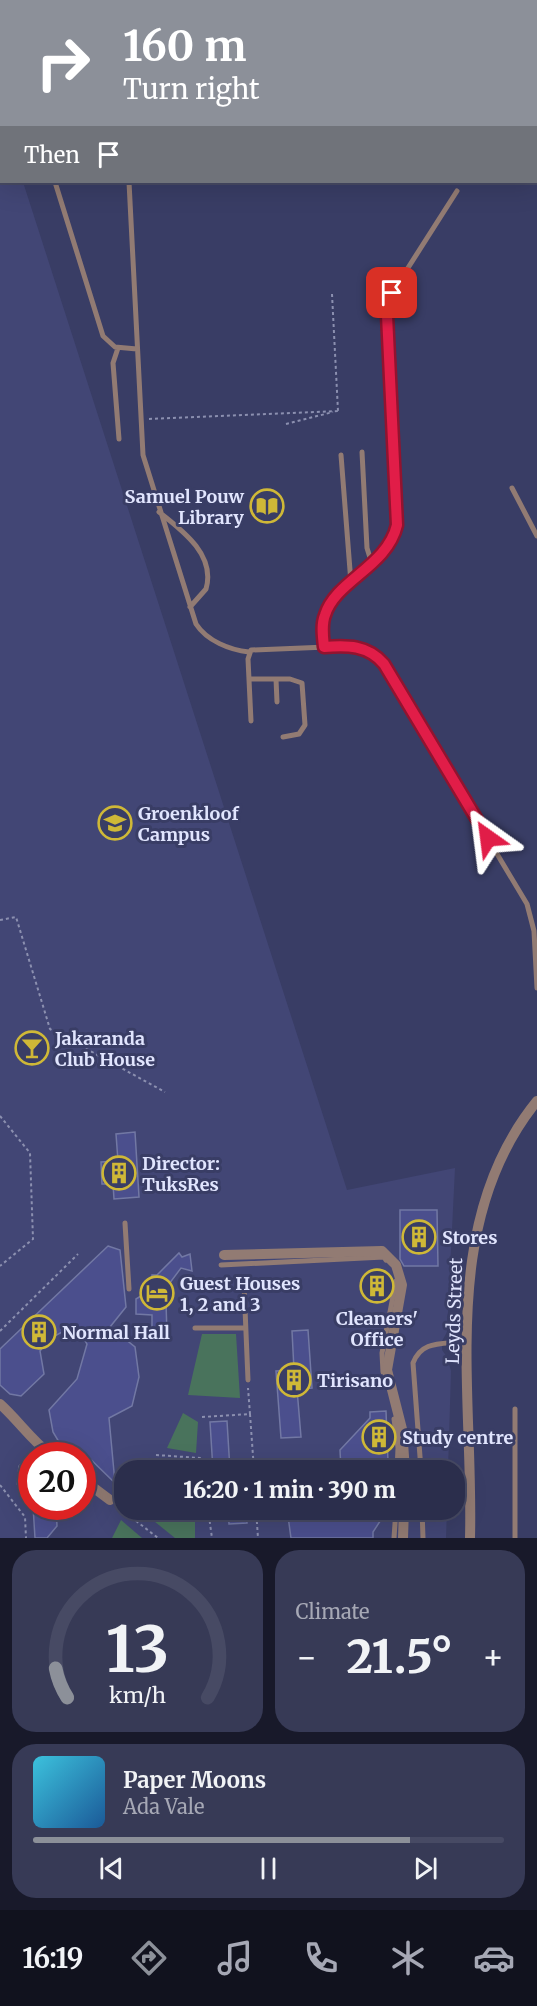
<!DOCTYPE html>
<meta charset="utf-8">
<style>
body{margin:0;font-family:Merriweather,serif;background:#373a56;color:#f1f3f6;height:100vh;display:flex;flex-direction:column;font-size:22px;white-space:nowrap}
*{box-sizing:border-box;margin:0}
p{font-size:20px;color:#a6a8b5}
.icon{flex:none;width:33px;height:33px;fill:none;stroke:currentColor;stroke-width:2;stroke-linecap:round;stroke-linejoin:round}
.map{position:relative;height:1538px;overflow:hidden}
.panel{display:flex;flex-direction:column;gap:12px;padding:12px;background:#18192a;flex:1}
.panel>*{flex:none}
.banner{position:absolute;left:0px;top:0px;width:537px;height:183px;box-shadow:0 6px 24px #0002,0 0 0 2px #474a64;background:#8c9099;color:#fff;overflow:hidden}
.speed{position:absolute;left:18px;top:1442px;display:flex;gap:12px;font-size:30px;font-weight:700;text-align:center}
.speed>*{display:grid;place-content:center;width:78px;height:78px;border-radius:50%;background:#2b2e4c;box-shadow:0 6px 24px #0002,0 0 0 2px #474a64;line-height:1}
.speed .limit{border:9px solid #d22;background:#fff;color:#111}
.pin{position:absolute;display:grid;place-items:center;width:51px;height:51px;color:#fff;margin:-26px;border-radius:12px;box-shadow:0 3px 9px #0006}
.me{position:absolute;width:66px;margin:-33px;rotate:329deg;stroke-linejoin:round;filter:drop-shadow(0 0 4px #0008)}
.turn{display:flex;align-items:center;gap:21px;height:126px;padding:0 24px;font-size:27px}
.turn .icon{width:78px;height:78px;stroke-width:2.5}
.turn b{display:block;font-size:42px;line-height:51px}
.then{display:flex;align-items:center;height:57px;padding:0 24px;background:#0003;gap:12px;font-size:22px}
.big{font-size:45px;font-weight:800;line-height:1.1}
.panel .tile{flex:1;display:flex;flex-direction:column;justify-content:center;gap:9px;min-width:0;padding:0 21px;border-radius:24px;background:#373a56}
.panel .dial{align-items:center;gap:0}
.dial svg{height:156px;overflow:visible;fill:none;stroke:#474a64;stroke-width:7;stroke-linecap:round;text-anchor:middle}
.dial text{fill:#f1f3f6;stroke:none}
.song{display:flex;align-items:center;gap:18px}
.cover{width:72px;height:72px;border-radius:9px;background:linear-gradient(135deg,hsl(190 70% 55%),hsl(210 70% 35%))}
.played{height:6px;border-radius:3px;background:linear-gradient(90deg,#8c9099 80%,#474a64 80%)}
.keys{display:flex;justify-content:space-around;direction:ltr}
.heat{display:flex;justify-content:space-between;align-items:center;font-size:33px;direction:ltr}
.panel .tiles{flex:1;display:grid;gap:12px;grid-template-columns:1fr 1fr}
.tile:last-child{grid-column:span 2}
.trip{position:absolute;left:114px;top:1460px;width:351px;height:60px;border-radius:24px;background:#2b2e4c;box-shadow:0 6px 24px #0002,0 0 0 2px #474a64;font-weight:800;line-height:60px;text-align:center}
.tabs{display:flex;height:96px;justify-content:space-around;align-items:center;background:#11121e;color:#a6a8b5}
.tabs .icon{width:42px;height:42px}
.tabs .on{color:#8c9099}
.tabs b{font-size:27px;color:#f1f3f6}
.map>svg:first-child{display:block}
.built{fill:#424675;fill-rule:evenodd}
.green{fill:#49735c}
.building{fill:#4b4f8d;stroke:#7278a4;stroke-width:1.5}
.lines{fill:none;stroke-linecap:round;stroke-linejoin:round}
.path{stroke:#8c90b0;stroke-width:2;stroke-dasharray:3 3;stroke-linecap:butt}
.lane{stroke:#927b73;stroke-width:5}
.street{stroke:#927b73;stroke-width:10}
.route-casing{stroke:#92132f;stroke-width:15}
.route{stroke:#e11d48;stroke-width:10}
.labels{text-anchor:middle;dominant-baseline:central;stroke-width:6;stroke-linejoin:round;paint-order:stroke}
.poi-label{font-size:18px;font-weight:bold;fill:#e1e5fe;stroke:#393d65;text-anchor:start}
.street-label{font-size:18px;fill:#e1e5fe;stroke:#393d65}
</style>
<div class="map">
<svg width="537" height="1538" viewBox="0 0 537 1538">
<rect width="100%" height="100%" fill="#393d65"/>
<path class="built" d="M0 109 2 182H23L347 1190 455 1168 447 1332 442 1341V1350L447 1357 451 1371 448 1470H124V1509H447L446 1538H0ZM32 1455H82V1506H32Z"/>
<path class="green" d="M202 1334H236L240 1398 188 1395Z
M183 1413 198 1422 196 1453 167 1448Z
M160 1462 196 1463V1470H153Z
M139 1509H195V1538H175Z
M121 1520 142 1538H112Z"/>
<path class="building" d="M25 1040H38V1056H25Z
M135 1132 139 1197 114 1199 113 1184H102L101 1162 118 1161 116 1134Z
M400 1210H437L438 1266H404L400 1259Z
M108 1246 120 1250 126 1307 110 1327 135 1347 139 1377 132 1406 109 1418 115 1483 84 1453 62 1447 53 1432 49 1410 77 1379 87 1344 80 1332H62L49 1339 40 1351 44 1374 21 1396 10 1394 0 1385V1349Z
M179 1253 182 1257 190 1254 192 1271 181 1268 169 1284 166 1302 167 1335H152V1315L136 1314V1299L151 1290 152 1275H157Z
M371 1281H382V1290H371Z
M308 1330 312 1388 297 1389 301 1437 281 1438 276 1371 294 1370 292 1331Z
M386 1411 388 1462 360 1463 361 1470H341L340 1450 370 1418V1412Z
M227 1421 230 1470H213L210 1422Z
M32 1459V1493L17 1484 19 1466 25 1460Z
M33 1506H56L57 1526 47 1538H35Z
M228 1509H246L247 1523 229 1524Z
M287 1509 350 1511 353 1517 362 1509H388L373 1532V1538H291Z"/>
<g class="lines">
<path class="path" d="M332 294 338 411
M149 419 338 411
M286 424 333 412
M0 920 16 917 50 1029 165 1092
M0 1116 30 1153 33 1239 0 1266
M0 1331 78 1254
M250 1414 254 1470
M202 1417 250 1414 248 1388
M156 1455 200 1458 202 1470
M0 1485 25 1517 26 1538
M117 1506 158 1538
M208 1509 212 1538
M256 1509 258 1538"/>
<path class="lane" d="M215 0V2
M243 0V2
M265 2 266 0
M324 2 325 0
M521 2 537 1
M536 102 537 100
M55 182 103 336 115 347 137 349
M129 182 143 455 196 624C207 641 230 650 249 652
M118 348 113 363 119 439
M362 452 367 548 372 564
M341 455 351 583
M512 488 537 536
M159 512C182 530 216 555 206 589L190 607
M324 647C323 637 321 624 325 614 338 576 399 565 397 514L387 306 392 293 457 191
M250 679H290L302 683 305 725 299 734 283 737
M276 679 277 702
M251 721 248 659 251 650 351 646 370 652 381 660 527 904 534 931 537 988
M125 1223 129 1289
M221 1265 384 1257 386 1260
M244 1285 248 1380
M195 1328H245
M383 1372 382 1353 396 1281
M515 1409V1538
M394 1419 398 1448 397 1470
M421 1470 413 1363C422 1339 444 1345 467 1341
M422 1509 423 1538
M394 1538 396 1509"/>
<path class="street" d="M224 1255 382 1251 396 1265 402 1285 387 1370 402 1429 405 1470
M0 1404C18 1420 31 1440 51 1455
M82 1479 110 1500
M403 1538 404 1509
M470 1538C474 1391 437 1224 537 1101"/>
</g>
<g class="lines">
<g class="route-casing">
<path id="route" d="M392 293 387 315 397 525C387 567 336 580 325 615 321 625 323 637 324 647 347 645 368 645 384 664L488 838"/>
</g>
<use href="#route" class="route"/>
</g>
<defs>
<g id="library-ring" transform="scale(1.725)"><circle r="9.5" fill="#393d65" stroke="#cfb837" stroke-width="1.5"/><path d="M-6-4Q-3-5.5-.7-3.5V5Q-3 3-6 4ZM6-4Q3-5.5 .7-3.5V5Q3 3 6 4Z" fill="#cfb837"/></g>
<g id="university-ring" transform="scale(1.725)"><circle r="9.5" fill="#393d65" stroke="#cfb837" stroke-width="1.5"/><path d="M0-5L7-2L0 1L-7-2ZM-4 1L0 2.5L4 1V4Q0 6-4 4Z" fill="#cfb837"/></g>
<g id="bar-ring" transform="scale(1.725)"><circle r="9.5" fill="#393d65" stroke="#cfb837" stroke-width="1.5"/><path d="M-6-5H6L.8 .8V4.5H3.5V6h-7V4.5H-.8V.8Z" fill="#cfb837"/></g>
<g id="building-ring" transform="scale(1.725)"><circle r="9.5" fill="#393d65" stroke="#cfb837" stroke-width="1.5"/><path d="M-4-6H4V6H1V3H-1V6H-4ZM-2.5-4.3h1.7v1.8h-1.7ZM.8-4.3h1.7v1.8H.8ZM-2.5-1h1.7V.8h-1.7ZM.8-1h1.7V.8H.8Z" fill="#cfb837"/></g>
<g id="hotel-ring" transform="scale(1.725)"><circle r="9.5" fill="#393d65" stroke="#cfb837" stroke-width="1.5"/><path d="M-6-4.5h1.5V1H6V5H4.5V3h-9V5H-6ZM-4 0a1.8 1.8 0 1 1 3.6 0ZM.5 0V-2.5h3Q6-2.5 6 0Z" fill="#cfb837"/></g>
</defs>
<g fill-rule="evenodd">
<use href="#library-ring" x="267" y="506"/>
<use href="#university-ring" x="115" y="823"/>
<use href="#bar-ring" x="32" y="1048"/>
<use href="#building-ring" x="119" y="1173"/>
<use href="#building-ring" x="419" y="1237"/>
<use href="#building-ring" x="377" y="1286"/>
<use href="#hotel-ring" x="157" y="1293"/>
<use href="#building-ring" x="39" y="1332"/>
<use href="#building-ring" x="294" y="1380"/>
<use href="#building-ring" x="379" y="1437"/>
</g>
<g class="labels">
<g class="poi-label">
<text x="244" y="496" text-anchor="end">Samuel Pouw<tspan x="244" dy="21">Library</tspan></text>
<text x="138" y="813">Groenkloof<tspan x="138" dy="21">Campus</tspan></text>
<text x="55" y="1038">Jakaranda<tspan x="55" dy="21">Club House</tspan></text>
<text x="142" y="1163">Director:<tspan x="142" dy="21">TuksRes</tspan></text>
<text x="442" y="1237">Stores</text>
<text x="180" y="1283">Guest Houses<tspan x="180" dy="21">1, 2 and 3</tspan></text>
<text x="377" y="1318" text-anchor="middle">Cleaners'<tspan x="377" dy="21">Office</tspan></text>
<text x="62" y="1332">Normal Hall</text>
<text x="317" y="1380">Tirisano</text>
<text x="402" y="1437">Study centre</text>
</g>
<g class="street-label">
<text transform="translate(454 1311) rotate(-88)">Leyds Street</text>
</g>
</g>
</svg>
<div class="speed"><div class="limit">20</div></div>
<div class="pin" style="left:392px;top:293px;background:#d93025"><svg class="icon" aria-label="arrive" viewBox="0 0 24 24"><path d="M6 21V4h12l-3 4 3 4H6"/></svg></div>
<svg class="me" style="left:488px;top:838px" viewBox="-20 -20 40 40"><path d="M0-17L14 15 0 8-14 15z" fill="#e11d48" stroke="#fff" stroke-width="4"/></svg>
<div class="trip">16:20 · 1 min · 390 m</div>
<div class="banner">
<div class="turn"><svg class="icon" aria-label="right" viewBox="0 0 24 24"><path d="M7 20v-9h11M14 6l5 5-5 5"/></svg><div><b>160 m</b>Turn right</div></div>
<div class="then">Then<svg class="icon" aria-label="arrive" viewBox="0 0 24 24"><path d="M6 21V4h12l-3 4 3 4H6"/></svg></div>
</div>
</div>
<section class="panel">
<div class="tiles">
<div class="tile dial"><svg viewBox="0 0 100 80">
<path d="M14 69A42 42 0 1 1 86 69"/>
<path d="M14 69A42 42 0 0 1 8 54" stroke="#8c9099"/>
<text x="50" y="56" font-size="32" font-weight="700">13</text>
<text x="50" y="72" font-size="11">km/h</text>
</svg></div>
<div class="tile"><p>Climate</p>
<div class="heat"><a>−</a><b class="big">21.5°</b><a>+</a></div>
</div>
<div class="tile">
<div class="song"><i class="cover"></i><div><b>Paper Moons</b><p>Ada Vale</p></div></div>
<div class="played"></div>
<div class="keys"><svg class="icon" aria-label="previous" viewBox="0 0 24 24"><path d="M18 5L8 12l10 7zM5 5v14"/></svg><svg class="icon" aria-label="pause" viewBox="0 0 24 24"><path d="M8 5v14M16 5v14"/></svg><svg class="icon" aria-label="next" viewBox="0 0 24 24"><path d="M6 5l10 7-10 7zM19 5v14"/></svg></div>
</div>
</div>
</section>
<nav class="tabs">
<b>16:19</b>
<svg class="icon on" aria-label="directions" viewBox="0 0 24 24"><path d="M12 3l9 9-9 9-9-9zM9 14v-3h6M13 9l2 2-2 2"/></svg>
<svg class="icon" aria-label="music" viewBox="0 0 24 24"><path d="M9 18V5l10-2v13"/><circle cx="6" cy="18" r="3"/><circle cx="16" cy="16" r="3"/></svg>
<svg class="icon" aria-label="phone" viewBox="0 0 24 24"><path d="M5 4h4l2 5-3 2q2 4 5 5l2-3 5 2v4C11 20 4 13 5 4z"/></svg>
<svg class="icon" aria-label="climate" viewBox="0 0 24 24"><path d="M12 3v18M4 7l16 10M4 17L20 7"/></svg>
<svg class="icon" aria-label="car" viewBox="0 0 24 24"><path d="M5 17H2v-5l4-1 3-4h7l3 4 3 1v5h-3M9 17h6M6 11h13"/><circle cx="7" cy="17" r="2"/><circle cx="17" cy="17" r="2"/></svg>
</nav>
